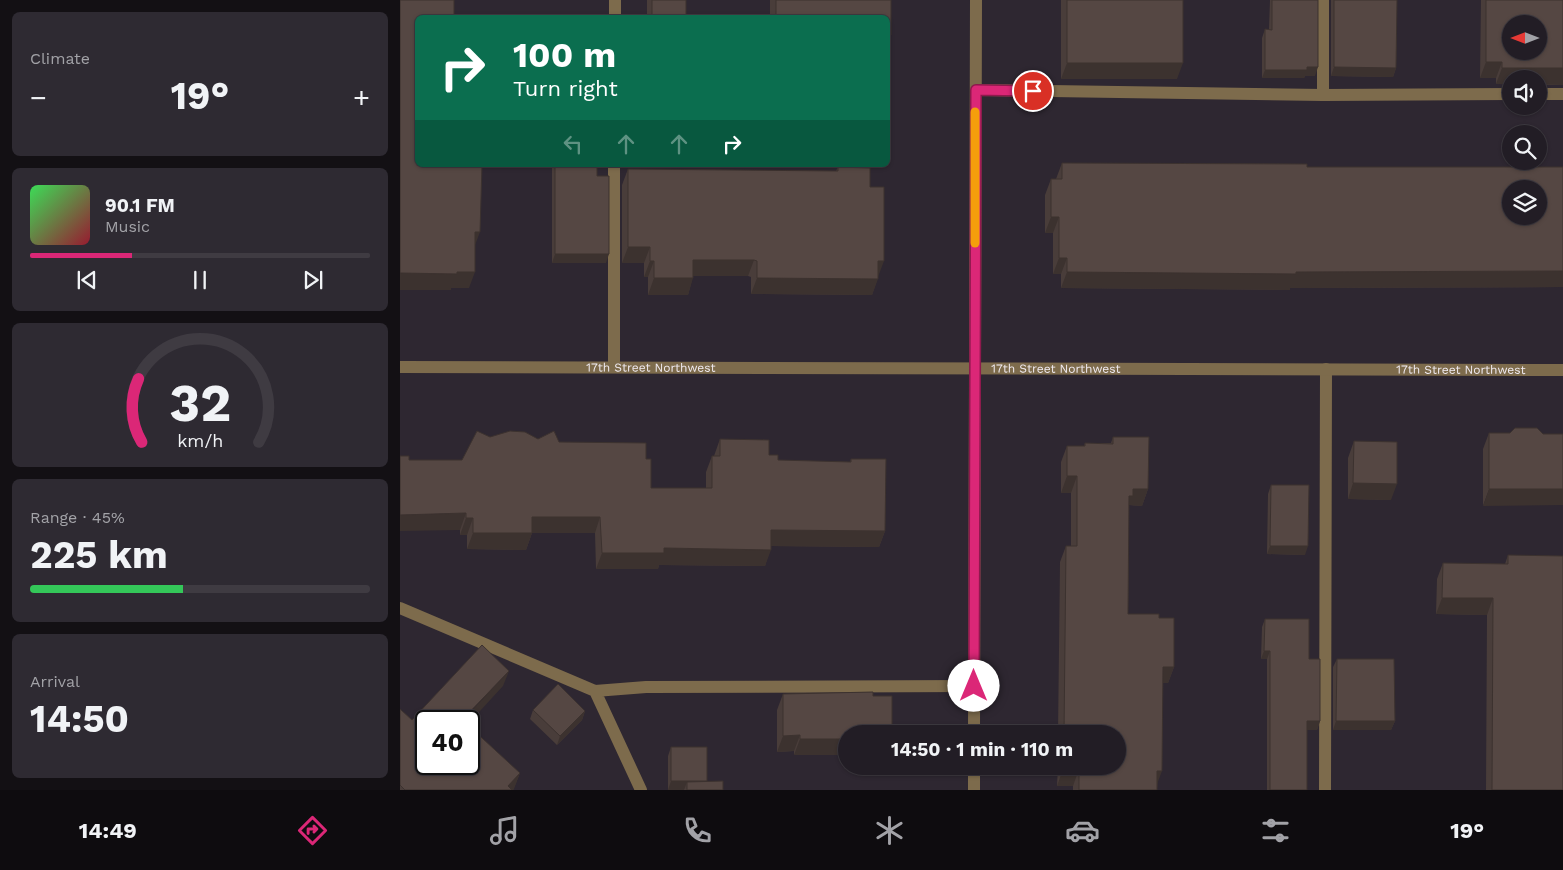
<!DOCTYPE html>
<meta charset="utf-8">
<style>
body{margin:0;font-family:"Work Sans",sans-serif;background:#2e2a32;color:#f1f3f6;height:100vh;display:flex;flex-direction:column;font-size:19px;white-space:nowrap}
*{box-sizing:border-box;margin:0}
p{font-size:16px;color:#a2a2a7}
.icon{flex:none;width:28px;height:28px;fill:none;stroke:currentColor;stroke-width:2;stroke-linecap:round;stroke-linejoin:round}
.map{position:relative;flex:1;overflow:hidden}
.side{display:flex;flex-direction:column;gap:12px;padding:12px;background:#131014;width:400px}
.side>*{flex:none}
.hud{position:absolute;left:15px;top:15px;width:475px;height:152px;border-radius:8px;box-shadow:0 1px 4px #0004,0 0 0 1px #3f3b42;background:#0b6e4f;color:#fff;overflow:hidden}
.needle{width:32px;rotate:270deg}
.controls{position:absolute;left:1102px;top:15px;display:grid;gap:10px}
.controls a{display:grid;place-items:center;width:45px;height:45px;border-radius:50%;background:#221d25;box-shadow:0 1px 4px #0004,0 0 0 1px #3f3b42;font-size:25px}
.speed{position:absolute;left:15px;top:710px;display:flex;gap:10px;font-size:25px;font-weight:700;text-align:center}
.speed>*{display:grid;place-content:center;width:65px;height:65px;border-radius:50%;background:#221d25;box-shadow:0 1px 4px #0004,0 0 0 1px #3f3b42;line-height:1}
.speed .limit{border:2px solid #111;border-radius:8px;background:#fff;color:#111}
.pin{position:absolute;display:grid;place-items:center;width:42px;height:42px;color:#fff;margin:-21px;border:2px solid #fff;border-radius:50%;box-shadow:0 1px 5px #0007}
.me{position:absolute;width:55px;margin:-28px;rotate:0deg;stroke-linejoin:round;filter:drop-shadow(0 0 4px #0008)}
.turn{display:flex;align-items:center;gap:18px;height:105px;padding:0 15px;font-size:22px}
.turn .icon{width:65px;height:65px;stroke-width:2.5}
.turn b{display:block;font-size:35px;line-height:42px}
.lanes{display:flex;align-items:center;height:48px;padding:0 15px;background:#0003;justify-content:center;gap:25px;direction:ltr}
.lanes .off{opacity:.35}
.big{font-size:38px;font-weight:700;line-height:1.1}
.side .widget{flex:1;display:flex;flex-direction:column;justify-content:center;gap:8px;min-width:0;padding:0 18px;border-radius:8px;background:#2e2a32}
.side .dial{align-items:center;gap:0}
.dial svg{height:130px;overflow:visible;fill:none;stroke:#3f3b42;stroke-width:7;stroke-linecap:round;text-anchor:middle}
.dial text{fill:#f1f3f6;stroke:none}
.song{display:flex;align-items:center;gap:15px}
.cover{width:60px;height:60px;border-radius:8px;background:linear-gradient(135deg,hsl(130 70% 55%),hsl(350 70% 35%))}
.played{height:5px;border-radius:2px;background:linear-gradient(90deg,#db2777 30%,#3f3b42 30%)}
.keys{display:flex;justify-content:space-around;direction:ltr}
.heat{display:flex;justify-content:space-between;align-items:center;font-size:28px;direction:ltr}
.charge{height:8px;border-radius:4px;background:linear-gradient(90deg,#34c759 45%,#3f3b42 0)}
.trip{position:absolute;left:438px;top:725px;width:288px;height:50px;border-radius:25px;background:#221d25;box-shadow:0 1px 4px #0004,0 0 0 1px #3f3b42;font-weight:700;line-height:50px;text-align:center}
.tabs{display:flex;height:80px;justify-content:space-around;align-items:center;background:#0e0c0f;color:#a2a2a7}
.tabs .icon{width:35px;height:35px}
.tabs .on{color:#db2777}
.tabs b{font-size:22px;color:#f1f3f6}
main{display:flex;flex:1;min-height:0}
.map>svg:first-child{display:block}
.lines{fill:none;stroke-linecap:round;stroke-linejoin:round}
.service{stroke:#7d6b4c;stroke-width:12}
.minor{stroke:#7d6b4c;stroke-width:12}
.tertiary{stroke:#7d6b4c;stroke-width:12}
.wall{fill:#493d3a}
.shaded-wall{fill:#3c322f}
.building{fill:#554743;stroke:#3c322f;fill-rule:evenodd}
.route-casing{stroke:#8e194d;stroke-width:12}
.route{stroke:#db2777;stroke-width:9}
.slow{stroke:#f59e0b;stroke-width:9}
.labels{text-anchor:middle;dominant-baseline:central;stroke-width:5;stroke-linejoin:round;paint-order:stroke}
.street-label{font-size:12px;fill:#f1ecf3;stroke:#151116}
</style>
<main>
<section class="side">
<div class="widget"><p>Climate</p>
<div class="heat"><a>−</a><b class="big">19°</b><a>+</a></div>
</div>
<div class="widget">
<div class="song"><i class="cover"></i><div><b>90.1 FM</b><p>Music</p></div></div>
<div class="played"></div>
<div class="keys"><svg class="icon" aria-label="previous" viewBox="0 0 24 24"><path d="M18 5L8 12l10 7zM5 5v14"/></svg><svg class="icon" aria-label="pause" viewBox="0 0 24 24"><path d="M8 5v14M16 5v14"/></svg><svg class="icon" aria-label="next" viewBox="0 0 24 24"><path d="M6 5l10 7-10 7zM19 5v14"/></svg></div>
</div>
<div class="widget dial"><svg viewBox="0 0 100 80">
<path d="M14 69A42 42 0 1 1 86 69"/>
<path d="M14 69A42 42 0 0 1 12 30" stroke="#db2777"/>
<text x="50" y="56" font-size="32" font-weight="700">32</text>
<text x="50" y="72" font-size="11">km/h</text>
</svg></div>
<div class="widget"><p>Range · 45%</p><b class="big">225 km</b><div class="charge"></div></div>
<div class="widget"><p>Arrival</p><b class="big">14:50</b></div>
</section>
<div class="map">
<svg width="1163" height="790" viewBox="0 0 1163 790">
<rect width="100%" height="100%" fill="#2e2731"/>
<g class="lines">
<path class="service" d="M215 18V0
M576 90 923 95V0
M1139 94H1163
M923 95 1111 94
M214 367V165
M0 608 195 691 246 687 574 686
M195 691 241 790
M925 790 926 369"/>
<path class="minor" id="s1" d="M0 367 1163 370"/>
<path class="tertiary" d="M574 734 576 0
M574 790V766"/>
</g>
<path class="wall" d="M247 0H286V18H247Z
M370 0H491V35L488 44V18H370Z
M661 0H783L777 79H661Z
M870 0H918L915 76H905L904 78H862V38L865 29H869Z
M931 0H997L996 68 993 77 931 76Z
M1081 0H1163V85L1096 84V78H1080Z
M662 163 907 167H1163V287L890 288V290L661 288V274H653V233H645V195L651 179H656Z
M152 165H197V176L206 263H152Z
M438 167 470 187 478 277 472 295 351 294V277L348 276H293L288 295H248V277H244V263H222V185L228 169 436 171Z
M1089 433H1110L1083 506V449Z
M90 437 138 439 159 442 246 459 251 488H306V472L312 456H314L320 439 369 455 378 460 450 462 451 459 485 531 479 547 371 546 365 566 259 565 258 569H196L195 533H132L126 550 67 549V535H60V530L9 460H62Z
M713 437 748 489 742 506 729 505V506L728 614 759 618 774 667 768 683H763L757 790H673V786H657L658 766H716V734H658L660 562 666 546H671V493H661V462L667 446H684L685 443H711Z
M954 441 991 500 948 499V458Z
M871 485 905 555 867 554 868 494Z
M1108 555 1163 790H1086L1087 615 1036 614 1037 579 1043 563 1105 564Z
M865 619 909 659 920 721 917 730H907V790H867V659H861L862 627Z
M937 659 995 721 991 730H933V667Z
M103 686 26 721 120 773 113 790H0V709L12 720Z
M473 692 394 755V751L377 752V710L383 694Z
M133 710 185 711 182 720 157 745 130 719Z
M271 747 307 781 323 790H268V756Z"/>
<path class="shaded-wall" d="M488 35H491L488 44Z
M1086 62H1102L1096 78H1080Z
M667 63H783L777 79H661Z
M907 67H918L915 76H905L904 78H862L865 70Z
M934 67 996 68 993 77 931 76Z
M1102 68H1163V85L1139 84V79H1111V84H1096Z
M651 217H659L653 233H645Z
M75 232H80L74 248Z
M228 247H250L244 263H222Z
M155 254H209L206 263H152Z
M659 258H667L661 274H653Z
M293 260H354L348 276H288Z
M250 261H254L248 277H244Z
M478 261H484L478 277Z
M1163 271V287L890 288V290L661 288 667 272Z
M57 272H75L69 288H51V290H0V273Z
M254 278H293L288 295H248Z
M357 278 478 279 472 295 351 294Z
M667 476H677L671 493H661Z
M953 483 997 484 991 500 948 499Z
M733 489H748L742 506 729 505 727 512 729 496Z
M1089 489H1163V505L1083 506Z
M66 513 60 530 0 531V515Z
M132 517H200L195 533H126Z
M66 518H73L67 535H60Z
M371 530 485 531 479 547 365 546Z
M73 533H132L126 550 67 549Z
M870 546H908L905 555 867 554Z
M264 548 371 550 365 566 259 565 258 569H196L202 553Z
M1042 598H1093L1087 615 1036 614Z
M864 651H870L867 659H861Z
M763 667H774L768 683H757Z
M109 671 103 686 69 723V721H62Z
M185 711 182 720 157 745 160 736Z
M907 721H920L917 730H904Z
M936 721H995L991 730H933Z
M400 735 394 751 377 752 383 736Z
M400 739H446V755H394Z
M663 769H679L673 786H657Z
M757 771H762L756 787Z
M120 773 114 789 113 790H107L108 786Z
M271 781H307L287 782 284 790H268Z"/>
<path class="building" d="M0 0H54V18H18V165H82L80 232H75V272H57V274L0 273Z
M252 0H286V18H252Z
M376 0H491V35H488V18H376Z
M667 0H783V63H667Z
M872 0H918V67H907V70H865V29L872 30Z
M934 0H997L996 68 934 67Z
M1086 0H1163V68H1102V62H1086ZM1111 24H1139V51H1111Z
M662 163 907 164V167H1163V271L896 272V274L667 272V258H659V217H651V179H662ZM1111 189H1139V216H1111Z
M155 165H197V176H209V254H155Z
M438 167 470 168V187H484V261H478V279L357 278V261L354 260H293V278H254V261H250V247H228V169L438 171Z
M1115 428H1137L1143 434H1163V489H1089V433H1110Z
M77 431 90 437 110 431 125 432 138 439 154 431 159 442 246 443V459H251V488H312V456H320V439L369 440V455H378V460L451 462V459H486L485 531 371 530V550L264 548V553H202L200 517H132V533H73V518H66V513L0 515V456H9V460H62Z
M713 437H749L748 489H733V496H729L728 614H759V618H774V667H763L762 771H757V790H679V769H663V766H716V734H664L666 546H677V476H667V446H685V443L713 444Z
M954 441 997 442V484L953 483Z
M871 485H909L908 546H870Z
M1108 555 1163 556V790H1092L1093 598H1042L1043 563 1108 564Z
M865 619H909V659H920V721H907V790H870V651H864Z
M82 645 109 671 62 720 63 721H26V764H69V726L120 773 108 786 112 790H5L0 785V709L12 720Z
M937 659H994L995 721H936Z
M158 684 185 711 160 736 133 710Z
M473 692V696H492V734H446V739H400V735L383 736V694Z
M271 747H307V781H271Z
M323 781V790H287V782Z"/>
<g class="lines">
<g class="route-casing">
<path id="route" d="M574 686 576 90 633 91"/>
</g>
<use href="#route" class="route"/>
<path class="slow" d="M575 243V112"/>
</g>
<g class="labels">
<g class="street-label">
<text stroke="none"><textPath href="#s1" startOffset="251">17th Street Northwest</textPath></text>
<text stroke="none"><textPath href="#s1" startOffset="656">17th Street Northwest</textPath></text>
<text stroke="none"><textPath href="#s1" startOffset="1061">17th Street Northwest</textPath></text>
</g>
</g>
</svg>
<div class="controls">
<a><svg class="needle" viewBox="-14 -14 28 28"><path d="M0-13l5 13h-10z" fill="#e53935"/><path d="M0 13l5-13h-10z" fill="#a2a2a7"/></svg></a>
<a><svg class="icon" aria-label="sound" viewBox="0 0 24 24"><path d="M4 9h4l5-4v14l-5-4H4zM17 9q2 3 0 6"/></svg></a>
<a><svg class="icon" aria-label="search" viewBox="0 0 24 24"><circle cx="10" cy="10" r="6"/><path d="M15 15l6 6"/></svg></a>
<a><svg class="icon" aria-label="layers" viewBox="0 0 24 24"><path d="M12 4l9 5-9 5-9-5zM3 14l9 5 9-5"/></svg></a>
</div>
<div class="speed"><div class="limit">40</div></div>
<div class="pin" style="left:633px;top:91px;background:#d93025"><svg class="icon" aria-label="arrive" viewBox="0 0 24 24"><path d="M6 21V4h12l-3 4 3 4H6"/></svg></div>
<svg class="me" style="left:574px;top:686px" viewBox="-20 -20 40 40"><circle r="19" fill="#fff"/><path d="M0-13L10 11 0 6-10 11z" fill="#db2777"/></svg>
<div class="trip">14:50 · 1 min · 110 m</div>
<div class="hud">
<div class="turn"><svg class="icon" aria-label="right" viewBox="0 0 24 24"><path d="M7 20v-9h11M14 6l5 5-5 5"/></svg><div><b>100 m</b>Turn right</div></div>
<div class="lanes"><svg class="icon off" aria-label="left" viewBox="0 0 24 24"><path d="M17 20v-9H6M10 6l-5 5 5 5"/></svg><svg class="icon off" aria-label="ahead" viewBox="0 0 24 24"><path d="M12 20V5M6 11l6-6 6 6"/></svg><svg class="icon off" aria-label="ahead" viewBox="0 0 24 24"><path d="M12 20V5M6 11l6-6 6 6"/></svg><svg class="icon" aria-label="right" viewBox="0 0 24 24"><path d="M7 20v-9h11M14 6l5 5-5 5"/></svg></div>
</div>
</div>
</main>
<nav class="tabs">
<b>14:49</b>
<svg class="icon on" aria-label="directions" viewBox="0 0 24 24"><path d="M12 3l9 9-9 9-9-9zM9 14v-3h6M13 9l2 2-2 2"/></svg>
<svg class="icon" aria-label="music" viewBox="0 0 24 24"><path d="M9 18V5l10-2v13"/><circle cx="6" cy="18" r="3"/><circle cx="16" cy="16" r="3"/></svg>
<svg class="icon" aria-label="phone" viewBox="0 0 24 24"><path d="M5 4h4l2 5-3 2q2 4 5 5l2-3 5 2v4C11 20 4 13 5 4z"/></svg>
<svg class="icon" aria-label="climate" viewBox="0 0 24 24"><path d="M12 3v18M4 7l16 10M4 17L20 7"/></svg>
<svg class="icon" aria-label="car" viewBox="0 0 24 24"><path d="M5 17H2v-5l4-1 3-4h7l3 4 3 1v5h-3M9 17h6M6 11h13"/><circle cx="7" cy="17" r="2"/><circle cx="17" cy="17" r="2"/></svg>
<svg class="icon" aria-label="filters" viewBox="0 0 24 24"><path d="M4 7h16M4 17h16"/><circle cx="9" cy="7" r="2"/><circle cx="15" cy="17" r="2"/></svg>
<b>19°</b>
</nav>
